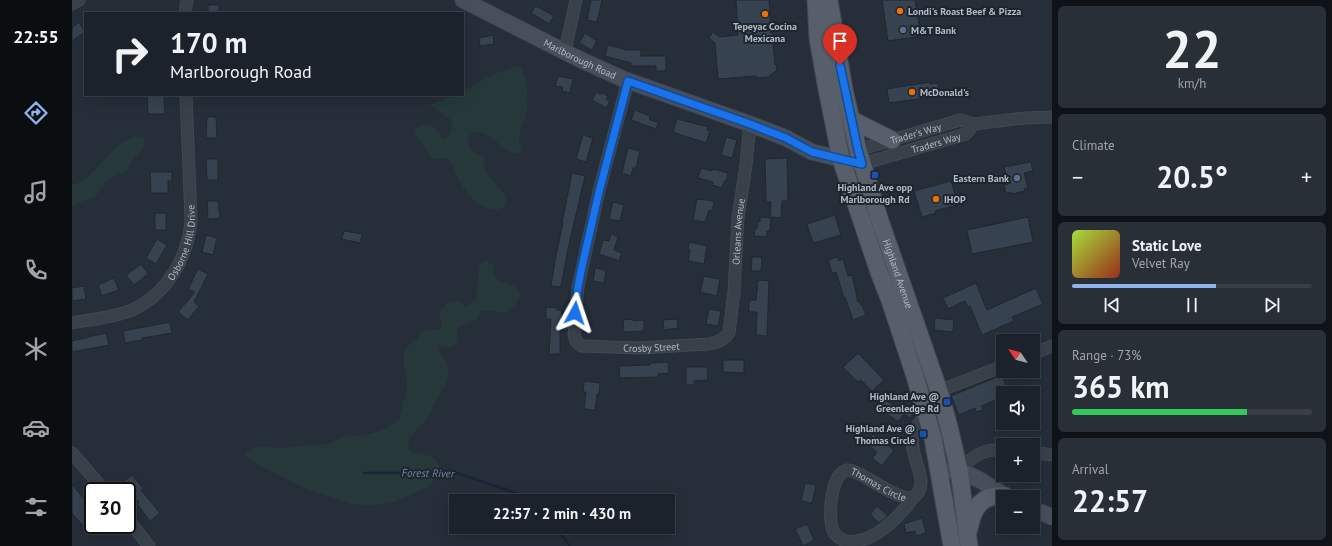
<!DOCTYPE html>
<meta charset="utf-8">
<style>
body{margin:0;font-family:"PT Sans",sans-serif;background:#292f37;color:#f1f3f6;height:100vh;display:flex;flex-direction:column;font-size:15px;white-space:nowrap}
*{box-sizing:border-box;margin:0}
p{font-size:13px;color:#a0a4a9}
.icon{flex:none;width:22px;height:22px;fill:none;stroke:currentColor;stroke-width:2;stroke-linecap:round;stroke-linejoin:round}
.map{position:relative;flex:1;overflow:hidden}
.panel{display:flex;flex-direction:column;gap:6px;padding:6px;background:#0f1318;width:280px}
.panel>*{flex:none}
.top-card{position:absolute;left:12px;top:12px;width:380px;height:84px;border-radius:0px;box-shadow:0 4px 16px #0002,0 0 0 1px #3a3f47;background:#1c222b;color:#f1f3f6;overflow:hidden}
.needle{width:26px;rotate:305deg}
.fabs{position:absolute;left:924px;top:334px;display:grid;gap:8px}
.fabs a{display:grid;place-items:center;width:44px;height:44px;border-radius:0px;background:#1c222b;box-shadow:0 4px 16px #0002,0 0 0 1px #3a3f47;font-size:20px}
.speed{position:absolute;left:12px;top:482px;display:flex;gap:8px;font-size:20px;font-weight:700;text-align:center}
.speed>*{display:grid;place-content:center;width:52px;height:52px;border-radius:50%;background:#1c222b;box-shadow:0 4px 16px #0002,0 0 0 1px #3a3f47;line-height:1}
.speed .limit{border:2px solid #111;border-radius:6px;background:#fff;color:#111}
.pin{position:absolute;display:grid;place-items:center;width:34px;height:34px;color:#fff;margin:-41px -17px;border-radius:50% 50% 50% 0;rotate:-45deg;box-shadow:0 0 4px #0007}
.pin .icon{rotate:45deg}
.me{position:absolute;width:44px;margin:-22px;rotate:5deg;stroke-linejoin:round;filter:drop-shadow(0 0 3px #0008)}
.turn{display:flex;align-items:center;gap:14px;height:84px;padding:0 20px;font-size:18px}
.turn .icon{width:52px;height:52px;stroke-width:2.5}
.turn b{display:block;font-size:28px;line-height:34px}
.big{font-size:30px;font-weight:800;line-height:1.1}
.panel .card{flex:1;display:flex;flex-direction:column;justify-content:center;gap:6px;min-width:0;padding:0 14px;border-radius:6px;background:#292f37}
.panel .dial{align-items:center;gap:0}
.dial b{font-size:52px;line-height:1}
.song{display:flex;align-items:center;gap:12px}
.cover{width:48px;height:48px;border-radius:6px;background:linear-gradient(135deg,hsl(80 70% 55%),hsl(10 70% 35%))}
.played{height:4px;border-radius:2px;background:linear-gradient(90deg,#90b5ee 60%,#3a3f47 60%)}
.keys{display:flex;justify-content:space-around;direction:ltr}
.heat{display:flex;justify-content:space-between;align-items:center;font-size:22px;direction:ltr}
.charge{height:6px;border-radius:3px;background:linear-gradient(90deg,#34c759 73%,#3a3f47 0)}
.trip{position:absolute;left:377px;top:494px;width:226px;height:40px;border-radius:0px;background:#1c222b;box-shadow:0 4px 16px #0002,0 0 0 1px #3a3f47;font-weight:800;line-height:40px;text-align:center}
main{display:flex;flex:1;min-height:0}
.dock{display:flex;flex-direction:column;width:72px;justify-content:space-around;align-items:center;background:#0b0e11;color:#a0a4a9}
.dock .icon{width:28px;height:28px}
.dock .on{color:#90b5ee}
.dock b{font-size:18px;color:#f1f3f6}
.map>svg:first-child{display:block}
.green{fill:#26383a}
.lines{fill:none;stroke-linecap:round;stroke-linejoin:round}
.stream{stroke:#192536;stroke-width:2.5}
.building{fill:#374250;stroke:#1f2730}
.street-casing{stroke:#414952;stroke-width:13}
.secondary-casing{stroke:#414952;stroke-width:17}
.primary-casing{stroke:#414952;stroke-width:19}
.street{stroke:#38404a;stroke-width:11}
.secondary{stroke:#474f5c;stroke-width:15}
.primary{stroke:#565f6a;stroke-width:17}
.route-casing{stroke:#114b97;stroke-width:10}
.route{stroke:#1a73e8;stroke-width:7}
.food-dot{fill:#e8710a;stroke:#1d252e;stroke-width:1.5}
.service-dot{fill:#5c6f8a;stroke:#1d252e;stroke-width:1.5}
.transit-dot{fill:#1a4fb4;stroke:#1d252e;stroke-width:1.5}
.labels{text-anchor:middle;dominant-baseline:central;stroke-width:4;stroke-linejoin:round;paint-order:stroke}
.poi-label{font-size:10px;font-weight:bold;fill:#b3bac5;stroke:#1d252e;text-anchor:start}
.street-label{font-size:10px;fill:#b3bac5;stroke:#1d252e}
.water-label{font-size:11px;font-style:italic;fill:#7085a1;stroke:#1d252e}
</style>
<main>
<nav class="dock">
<b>22:55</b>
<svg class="icon on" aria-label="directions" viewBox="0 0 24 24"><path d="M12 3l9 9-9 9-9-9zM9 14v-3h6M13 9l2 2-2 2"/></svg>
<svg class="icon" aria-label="music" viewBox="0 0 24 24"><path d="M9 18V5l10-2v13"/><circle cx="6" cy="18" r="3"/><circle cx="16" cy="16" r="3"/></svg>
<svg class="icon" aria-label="phone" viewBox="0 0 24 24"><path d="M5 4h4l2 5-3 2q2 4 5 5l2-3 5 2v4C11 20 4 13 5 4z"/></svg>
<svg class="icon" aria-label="climate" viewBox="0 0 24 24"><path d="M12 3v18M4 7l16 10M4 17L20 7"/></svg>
<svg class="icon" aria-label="car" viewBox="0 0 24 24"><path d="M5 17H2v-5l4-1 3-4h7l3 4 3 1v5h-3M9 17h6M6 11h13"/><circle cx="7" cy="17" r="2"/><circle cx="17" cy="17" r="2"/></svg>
<svg class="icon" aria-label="filters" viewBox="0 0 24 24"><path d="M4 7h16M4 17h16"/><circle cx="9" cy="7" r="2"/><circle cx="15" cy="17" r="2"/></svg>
</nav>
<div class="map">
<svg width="980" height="546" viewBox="0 0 980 546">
<rect width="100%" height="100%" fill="#252e39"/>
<path class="green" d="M443 67H448C457 80 457 103 453 118 452 124 448 130 447 136 446 140 449 146 450 151L448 154C433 156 411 122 399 134 389 144 402 153 411 155 413 160 411 164 412 169L433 195 434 200 432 207C415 218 396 196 388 182 384 174 381 164 375 158L361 159 358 156 343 134V129C355 121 364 126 370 138L374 139 377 136 381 124 379 120 358 105 383 95H391V91L422 74Z
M66 136 71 137C77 147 66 153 61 160 58 164 57 168 54 172L45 175 34 182 23 197 8 202 0 207V185C27 178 37 141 66 136Z
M413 261H415L422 266C419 290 444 276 448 295L443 306 433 313 410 310C408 313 406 317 404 319 399 325 391 323 385 328V342L381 347H375L371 345 367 347V351C384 369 374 386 363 404 360 409 358 415 354 420 346 429 330 440 339 453 355 454 370 455 367 475L359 484 352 489 320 503 305 505H287L278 504 235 489 183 463 173 455 181 447 189 446 202 448 257 444 275 435 289 436 307 431 316 427 327 419 332 400 335 384 331 361 332 353 336 346 345 339 349 331 354 330H367L370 326C370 322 367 318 368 313 368 306 379 301 385 301 388 301 391 304 394 306L400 303 404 299 407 268 409 263Z"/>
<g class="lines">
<path class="stream" d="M292 473H385L462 499 464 501
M483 527 498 546"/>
</g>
<path class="building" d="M519 0H530L525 22 515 20Z
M664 0H697L699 33 700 32 703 65 704 64 705 70 696 77 684 78V76L646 79 643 43 637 38 641 32 647 37 666 35Z
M810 0H843L849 36 816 41Z
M136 5H147V13H136Z
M464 6 482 16 477 24 459 13Z
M7 22 13 32 0 41V28Z
M513 33 525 41 520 50 507 43Z
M421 35 422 44 408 46 407 38Z
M536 45 554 50H569V56H594V71H584V66H559V63L533 56Z
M486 76 501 79 498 93 490 91 491 87 483 86Z
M858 82V84L866 83 867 92H862L861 97 817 103 815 89Z
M524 92 529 94V92L536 96 534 99 538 101 534 108 520 100Z
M75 95H92L93 114H76Z
M563 110 578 116 577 119 586 123 584 129 559 120Z
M135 117H144L145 138H134Z
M605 119 636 127 635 130 638 131 634 143 601 132Z
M511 135 521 138 514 162 504 159Z
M654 137 665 140 660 158 649 155Z
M556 148 568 151 564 168H561L559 176 550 173Z
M715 158 716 201H710L709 218 698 217 699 202H694L693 159Z
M134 159H146V180H135Z
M959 162 961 171 952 173 956 188 952 189 953 191 939 194V192L934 193 932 185 936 184 932 167Z
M629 168 640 171 641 169 656 173 654 181H652L650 188 640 185 641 182 626 178Z
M78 172H100V181H96V193H79Z
M500 173 513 176 496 249 489 287 479 286 483 260 491 223H490Z
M879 181 886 205 863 211 864 213 850 217 842 191Z
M625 199 642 201 640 211 637 210 633 222 621 220Z
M135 201H146L148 218 136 219Z
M541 202 552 205 548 221 537 219Z
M83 213H94V230H83Z
M763 215 769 235 741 243 735 224Z
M688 217 699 218 698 231H695L694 237 682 236 683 228H685L686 221 688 222Z
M956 217 961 242 900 254 895 230Z
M272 231 290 234 288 243 270 239Z
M539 234 546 237 542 250 550 253 547 261 527 254 531 240 537 241Z
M134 235 145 238 141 255 130 252Z
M85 239 95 245 84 264 74 258Z
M617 242 635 246 632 264 616 261 618 250H616Z
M680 257H690L689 271H679Z
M765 257 767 261 771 259 776 276 780 275 786 302 787 301 789 305H790L794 315 781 320 773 297 772 298 764 272 760 273 756 260Z
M69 264 76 274 62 285 54 275Z
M523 268 534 270 532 283 521 281Z
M126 269 136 274 122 302 127 306 116 320 106 312 123 292 116 289Z
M632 276 648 279 645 296 628 292Z
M42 278 47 290 30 296 26 285Z
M686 280 697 281 695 336 684 335 685 312H677V300H684Z
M904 283 915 310 964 288 971 304 940 317 942 321 910 335 898 306 896 307 893 301 876 309 871 298Z
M12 286 14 299 0 301V288Z
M474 307 485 308V310H490L489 328H488V354H477L479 319H474Z
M637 309 649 311 646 326 634 324Z
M863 318 882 320 881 332 862 330Z
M561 319V321L572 320V331L552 332 551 320Z
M605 319 606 328 592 330 591 320Z
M98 322 100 333 70 338V340L53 343 51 331Z
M34 333 37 345 0 352V341Z
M786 353 812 380 800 391 789 380 786 382 771 367Z
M651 360H672V373L651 372Z
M596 362 597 373 586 374V377L548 378 547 366 578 365V363Z
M614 367H635L636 380 622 381V385H614Z
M930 375 937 393H931V397L909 406 911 410 904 412 903 408 887 415 879 396Z
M512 381 528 383 527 394H525L523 410 512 409 514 392H511Z
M811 398 825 408 829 401 843 411 838 418 832 414 826 422 804 406Z
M801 434 822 450 810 466 800 458 805 452 794 444Z
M60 475 71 488 69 490 88 513 78 521 65 504 67 502 50 483Z
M733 483 744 485 740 503 729 501Z
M0 484 21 510V516L10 525 0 513Z
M805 506 816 516 807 523 798 514Z
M850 518 854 533 844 536 843 531 834 533 832 524Z
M735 524 742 540 731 546 723 529Z"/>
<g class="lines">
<g class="street-casing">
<g id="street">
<path d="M0 4 7 0"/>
<path d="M113 13 115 0"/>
<path d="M493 51 504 0"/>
<path id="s1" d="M556 81 527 191 506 287 502 334 504 341 509 346 567 348 637 344C646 342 652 340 657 333L662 292 666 218 674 165 678 124"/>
<path id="s2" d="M786 150 888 120 902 124 953 118 980 117"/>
<path id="s3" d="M790 164 894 134 902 124"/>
<path id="s4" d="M0 323C20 319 41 318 60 310 95 294 116 258 119 220L114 95"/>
<path d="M961 354 980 346"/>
<path d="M867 391 931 366"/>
<path d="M961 452 980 455"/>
<path d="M0 453 33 491"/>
<path d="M887 470C903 455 909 450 931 449"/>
<path id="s5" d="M841 498C827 517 800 546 773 541 769 539 763 535 761 531 756 518 758 474 775 470 786 468 820 499 841 498 843 496 846 493 847 491 855 477 836 453 841 435 843 427 849 421 854 414"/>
<path d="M55 518 77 546"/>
</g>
</g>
<g class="secondary-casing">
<g id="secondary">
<path id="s6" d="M391 0 505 58 551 79 678 124 714 138 740 152 790 164"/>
<path d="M867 472 887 470 908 480 935 497"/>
<path d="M961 509 980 517"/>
</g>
</g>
<g class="primary-casing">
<g id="primary">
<path d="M744 0 746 38 754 84 769 159 807 272 819 303 843 376 861 438 880 546"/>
<path id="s7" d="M757 0 772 90 786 150 808 221 867 391 877 427 887 470 897 546"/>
<path d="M780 120 820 140"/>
<path d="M897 529C901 508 909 494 933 496"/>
</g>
</g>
<use href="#street" class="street"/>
<use href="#secondary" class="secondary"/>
<use href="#primary" class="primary"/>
</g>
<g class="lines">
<g class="route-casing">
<path id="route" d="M503 313 506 287 509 271 527 192 556 81 678 124 714 138 740 152 790 164 786 150 768 65"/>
</g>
<use href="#route" class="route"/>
</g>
<g class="food-dot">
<circle cx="828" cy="11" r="4"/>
<circle cx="693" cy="14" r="4"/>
<circle cx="840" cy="92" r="4"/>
<circle cx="864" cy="199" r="4"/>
</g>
<g class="service-dot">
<circle cx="831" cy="30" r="4"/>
<circle cx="945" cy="178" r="4"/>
</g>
<g class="transit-dot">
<rect x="799" y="171" width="8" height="8" rx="2"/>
<rect x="871" y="398" width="8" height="8" rx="2"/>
<rect x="847" y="430" width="8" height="8" rx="2"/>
</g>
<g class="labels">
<g class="poi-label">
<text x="836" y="11">Londi's Roast Beef &amp; Pizza</text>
<text x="693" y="26" text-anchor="middle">Tepeyac Cocina<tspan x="693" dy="12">Mexicana</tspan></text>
<text x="839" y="30">M&amp;T Bank</text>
<text x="848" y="92">McDonald's</text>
<text x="937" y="178" text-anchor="end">Eastern Bank</text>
<text x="803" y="187" text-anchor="middle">Highland Ave opp<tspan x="803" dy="12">Marlborough Rd</tspan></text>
<text x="872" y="199">IHOP</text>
<text x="867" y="396" text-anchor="end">Highland Ave @<tspan x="867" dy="12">Greenledge Rd</tspan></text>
<text x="843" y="428" text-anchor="end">Highland Ave @<tspan x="843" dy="12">Thomas Circle</tspan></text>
</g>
<g class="street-label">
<text stroke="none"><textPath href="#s6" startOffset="131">Marlborough Road</textPath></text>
<text stroke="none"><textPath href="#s2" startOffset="60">Trader's Way</textPath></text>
<text stroke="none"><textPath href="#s3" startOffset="77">Traders Way</textPath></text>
<text stroke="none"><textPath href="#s1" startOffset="527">Orleans Avenue</textPath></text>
<text stroke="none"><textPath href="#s4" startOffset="150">Osborne Hill Drive</textPath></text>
<text stroke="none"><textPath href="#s7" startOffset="283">Highland Avenue</textPath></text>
<text stroke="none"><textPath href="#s1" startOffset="344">Crosby Street</textPath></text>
<text stroke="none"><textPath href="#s5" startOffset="202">Thomas Circle</textPath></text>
</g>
<g class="water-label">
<text transform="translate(356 473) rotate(1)">Forest River</text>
</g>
</g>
</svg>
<div class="fabs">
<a><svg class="needle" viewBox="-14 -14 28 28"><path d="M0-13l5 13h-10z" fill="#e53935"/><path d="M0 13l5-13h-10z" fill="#a0a4a9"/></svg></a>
<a><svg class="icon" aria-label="sound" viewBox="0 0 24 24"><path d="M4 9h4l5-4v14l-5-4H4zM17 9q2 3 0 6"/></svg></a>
<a>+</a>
<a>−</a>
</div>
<div class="speed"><div class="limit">30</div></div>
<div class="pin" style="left:768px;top:65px;background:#d93025"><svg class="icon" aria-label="arrive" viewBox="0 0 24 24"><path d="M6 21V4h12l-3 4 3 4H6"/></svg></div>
<svg class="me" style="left:503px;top:313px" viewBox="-20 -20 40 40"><path d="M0-17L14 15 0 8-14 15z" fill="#1a73e8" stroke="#fff" stroke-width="4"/></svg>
<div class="trip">22:57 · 2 min · 430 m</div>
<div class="top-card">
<div class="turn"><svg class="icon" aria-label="right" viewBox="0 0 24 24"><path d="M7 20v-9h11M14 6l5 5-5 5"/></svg><div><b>170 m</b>Marlborough Road</div></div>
</div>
</div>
<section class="panel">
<div class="card dial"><b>22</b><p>km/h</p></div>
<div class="card"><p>Climate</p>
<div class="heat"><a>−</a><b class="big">20.5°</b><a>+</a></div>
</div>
<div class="card">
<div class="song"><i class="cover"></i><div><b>Static Love</b><p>Velvet Ray</p></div></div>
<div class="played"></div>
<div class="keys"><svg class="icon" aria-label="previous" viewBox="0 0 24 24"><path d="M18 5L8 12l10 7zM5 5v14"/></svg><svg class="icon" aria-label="pause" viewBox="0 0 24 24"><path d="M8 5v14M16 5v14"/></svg><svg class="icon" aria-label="next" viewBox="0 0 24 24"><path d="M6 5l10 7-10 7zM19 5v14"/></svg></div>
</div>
<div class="card"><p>Range · 73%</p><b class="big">365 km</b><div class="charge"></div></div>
<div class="card"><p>Arrival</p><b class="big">22:57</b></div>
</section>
</main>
